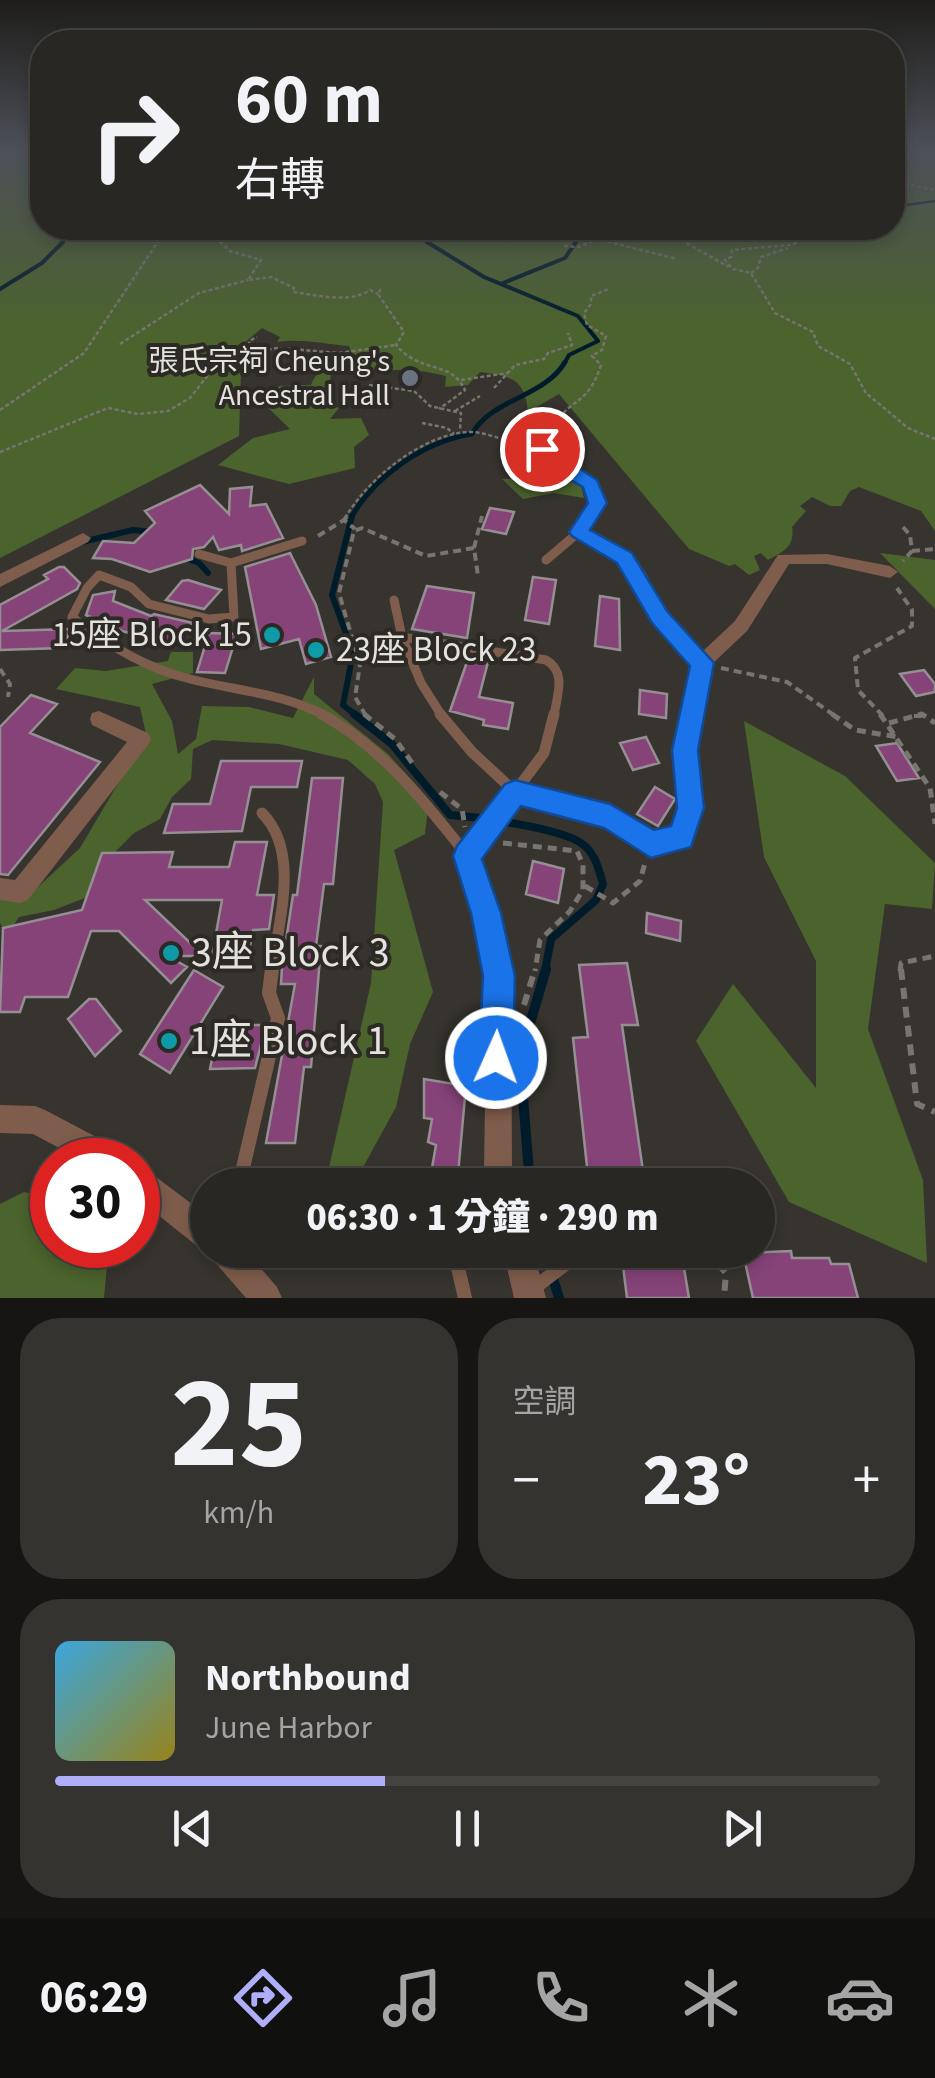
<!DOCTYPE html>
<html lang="zh-TW">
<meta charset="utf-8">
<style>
body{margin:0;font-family:"Source Sans 3","Noto Sans TC",sans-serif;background:#353330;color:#f1f3f6;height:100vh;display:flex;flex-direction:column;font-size:38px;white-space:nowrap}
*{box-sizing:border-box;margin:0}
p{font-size:32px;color:#a5a5a6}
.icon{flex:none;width:55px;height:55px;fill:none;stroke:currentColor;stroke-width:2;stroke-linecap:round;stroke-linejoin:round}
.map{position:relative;height:1298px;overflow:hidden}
.side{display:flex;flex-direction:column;gap:20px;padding:20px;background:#171513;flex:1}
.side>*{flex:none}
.guide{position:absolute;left:30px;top:30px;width:875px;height:210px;border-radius:40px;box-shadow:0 5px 15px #0003,0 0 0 2px #454441;background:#292723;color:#f1f3f6;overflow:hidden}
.speed{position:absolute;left:30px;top:1138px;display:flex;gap:20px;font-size:50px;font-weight:700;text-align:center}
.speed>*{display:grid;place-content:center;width:130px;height:130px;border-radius:50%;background:#292723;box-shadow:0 5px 15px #0003,0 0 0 2px #454441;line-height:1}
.speed .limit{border:15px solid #d22;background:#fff;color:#111}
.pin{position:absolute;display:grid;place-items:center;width:85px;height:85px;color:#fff;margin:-42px;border:5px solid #fff;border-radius:50%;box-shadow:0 2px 10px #0007}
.me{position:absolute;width:110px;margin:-55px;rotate:2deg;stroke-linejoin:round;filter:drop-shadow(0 0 8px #0008)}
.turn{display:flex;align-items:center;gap:35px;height:210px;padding:0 40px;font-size:45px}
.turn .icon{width:130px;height:130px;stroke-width:2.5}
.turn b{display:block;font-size:70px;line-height:85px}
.big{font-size:75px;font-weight:800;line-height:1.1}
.side .tile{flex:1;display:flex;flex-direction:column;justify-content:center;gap:15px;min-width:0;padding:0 35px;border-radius:40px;background:#353330}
.side .dial{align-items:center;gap:0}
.dial b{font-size:130px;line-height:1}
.song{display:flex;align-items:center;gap:30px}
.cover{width:120px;height:120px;border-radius:15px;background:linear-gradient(135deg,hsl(200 70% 55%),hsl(50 70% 35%))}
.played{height:10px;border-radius:5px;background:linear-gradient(90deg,#afaefa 40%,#454441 40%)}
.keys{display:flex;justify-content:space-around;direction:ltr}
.heat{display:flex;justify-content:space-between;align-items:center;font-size:55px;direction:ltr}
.side .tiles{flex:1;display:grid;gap:20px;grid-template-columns:1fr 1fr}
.tile:last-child{grid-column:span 2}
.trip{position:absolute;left:190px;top:1168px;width:585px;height:100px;border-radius:50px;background:#292723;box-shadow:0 5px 15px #0003,0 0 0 2px #454441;font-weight:800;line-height:100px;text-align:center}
.tabs{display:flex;height:160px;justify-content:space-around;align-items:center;background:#10100e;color:#a5a5a6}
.tabs .icon{width:70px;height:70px}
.tabs .on{color:#afaefa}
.tabs b{font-size:45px;color:#f1f3f6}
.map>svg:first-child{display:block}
.green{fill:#4b632d}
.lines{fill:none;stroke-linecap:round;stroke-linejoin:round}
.stream-far5{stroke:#001c2b;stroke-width:2.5}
.stream-far4{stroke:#001c2b;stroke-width:4}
.stream-far3{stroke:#001c2b;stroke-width:5}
.stream-far2{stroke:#001c2b;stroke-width:6}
.stream-far1{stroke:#001c2b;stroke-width:8}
.stream{stroke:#001c2b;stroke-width:10}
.building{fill:#854378;stroke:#958f94;stroke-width:2.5}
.path-far3{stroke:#787570;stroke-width:2.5;stroke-dasharray:4 2.5;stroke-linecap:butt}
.path-far2{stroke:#787570;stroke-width:4;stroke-dasharray:8 5;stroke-linecap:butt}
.path-far1{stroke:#787570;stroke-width:5;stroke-dasharray:9 6;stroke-linecap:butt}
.path{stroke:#787570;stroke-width:6;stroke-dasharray:11 8;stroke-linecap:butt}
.service-far2{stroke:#7f5d4c;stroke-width:9}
.service-far1{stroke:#7f5d4c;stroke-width:11}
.service{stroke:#7f5d4c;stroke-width:14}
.minor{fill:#7f5d4c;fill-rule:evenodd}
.route{fill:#1a73e8;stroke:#114b97;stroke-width:2.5}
.worship-dot{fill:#6b7280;stroke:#2d2a25;stroke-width:4}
.culture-dot{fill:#0f9aa8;stroke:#2d2a25;stroke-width:4}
.labels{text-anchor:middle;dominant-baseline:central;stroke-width:8;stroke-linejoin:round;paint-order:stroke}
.far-poi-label{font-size:30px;fill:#e4e2de;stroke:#2d2a25;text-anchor:end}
.poi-label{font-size:35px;fill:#e4e2de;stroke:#2d2a25;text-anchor:end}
.near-poi-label{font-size:42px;fill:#e4e2de;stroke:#2d2a25;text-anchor:start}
</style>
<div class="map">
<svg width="935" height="1298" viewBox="0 0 935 1298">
<rect width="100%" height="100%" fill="#37342f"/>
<path class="green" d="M0 151H42V228H892L893 151H935V531L921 511 859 487 850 491 841 506H830L812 497 800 506 806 511 792 527C795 546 784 552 768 560L761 553 754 556 760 570 749 575 735 564 729 566 689 549 559 394 528 412C525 378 510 376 480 372L468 385 445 387 446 376C408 366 370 371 331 374L328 394 316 401 339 408 330 419 361 418 369 435 354 447 355 468 289 484 218 465 253 438 290 429 263 403 279 386 311 385C319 364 334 367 353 359L349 346C325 344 299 338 277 342L280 337 262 328 231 354 241 373 239 436 0 558Z
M560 457 576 466 584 498 554 493 523 499 502 479 540 478 539 464Z
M880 553 935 560V609Z
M171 652H193V673L152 684 172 721 178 754 196 739 202 706 249 707 293 718 314 677V694L388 754 429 800 425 834 394 850 433 992 410 1044 396 1107 355 1182 359 1185H325L371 983 383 802 375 784 348 760 279 744 212 740 193 749 191 779 172 797 160 819 134 833 101 866 108 889 54 910 19 917 7 936 0 923V896L24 900 80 848 132 760 148 743 140 707 56 689 75 668 106 671 168 661Z
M744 721 845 776 935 863 932 909 885 904 868 1029 923 1180 927 1263 789 1202 696 1041 733 984 816 1088V961L764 857Z
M24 1192 52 1198V1245H109L104 1298H0V1204Z"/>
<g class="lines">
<path class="stream-far5" d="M892 207 935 201
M399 228 432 245
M61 245 71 228
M574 245 585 228"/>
<path class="stream-far4" d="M427 242 484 277 578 316 598 341 569 355 564 364
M503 283 565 258 576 242
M0 289 42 263 63 242"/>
<path class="stream-far3" d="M351 518C374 476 425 441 472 434 491 399 545 397 565 362"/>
<path class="stream-far2" d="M352 516 332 595 353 653 343 705 357 716
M82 542 133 530 153 532
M186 558 199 563 208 573"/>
<path class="stream-far1" d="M354 714 392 744 450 815C479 817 559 828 581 843 595 852 599 870 603 884L596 900 551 939 545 971"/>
<path class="stream" d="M530 1185 521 1073 526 1037 546 969
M544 1250 559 1298"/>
</g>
<path class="building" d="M200 485 229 514 230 489 252 487 250 506 266 504 283 538 242 551 241 545 219 550 213 537 204 547 193 549 192 559 150 572 112 559 93 558 103 541 134 543 155 523 145 511Z
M490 508 514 512 506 534 482 529Z
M290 553 316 605 331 657 306 664 299 639 261 649 245 567Z
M59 567H64L80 583 77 589 2 631 71 629 62 648 0 650V605L48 579 44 575Z
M533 577 556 580 549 624 525 620Z
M188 580 204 585 221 590 204 609 166 600 182 581Z
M427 586 474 593 467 638 412 629Z
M115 591 113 601 151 616 154 614 193 623 174 645 122 631 86 615 93 595Z
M600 596 619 599 620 650 595 646Z
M209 633 237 634 225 673 197 672Z
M468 659 488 662 479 697 513 703 508 729 483 725 484 720 450 711Z
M924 670 935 684V692L916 696 900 674Z
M640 690 667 694 666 718 639 714Z
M31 695 57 704 30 733 100 762 8 875 0 874V727Z
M646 737 659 763 633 770 620 743Z
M897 743 919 778 897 781 876 746Z
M221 761H302L297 787H251L242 831 164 833 173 804H210Z
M312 778H343L333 884H324L316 946H321L311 1067H304L295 1143H266L295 984H281L282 967 293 895H297Z
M655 787 675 799 658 826 637 814Z
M235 842H267L257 895H274L269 929 253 930 248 956H212L222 900H145L204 956H168L187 967 171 983 119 931H91L68 997H25L20 1012H0L3 928 82 910 102 853 173 852 169 867H229Z
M533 861 564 869 558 903 526 894Z
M647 913 681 921 680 941 646 933Z
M627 963 638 1025H622L645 1185H589L573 1038 588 1037 579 965Z
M194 970 223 987 170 1073 140 1054Z
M89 999H96L121 1031 95 1056 68 1019Z
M219 1025H266L255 1068 210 1069Z
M424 1079 466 1086 457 1185H429L436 1145 428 1142 432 1119 424 1118Z
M621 1250H681L689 1298H627Z
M791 1251 792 1258H829L831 1264H849L858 1298H753L743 1253Z"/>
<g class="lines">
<path class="path-far3" d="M39 151 42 156
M892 181 935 190
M818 228 810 236 791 245 732 250 731 257 725 260 733 269 751 273 775 313 813 332 818 346 850 364 866 393 908 428 935 439
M191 231 210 232 230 251 261 260 248 280 271 277 294 288 293 292C316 295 350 304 370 290L378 294
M681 240 729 267
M564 246 579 247 597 239 677 259
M751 273 758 268 761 257 788 248
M381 289 378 294 404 332 396 345C422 375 450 359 465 390L439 409
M120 344 199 293 248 280
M250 352 249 341 257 337
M461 380 508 373
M369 385 414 391 430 406 461 413 460 430
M494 388 515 365 544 359 548 353 572 345 568 333
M0 410 84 353 163 234 150 228
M455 411 480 396
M422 423 447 428 454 434
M555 423C573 397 588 405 601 365L592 356 602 350 606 336 587 325 584 313 591 304V296L609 289
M0 452 108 408 138 414 168 411 190 398 208 375 236 354 278 348 339 353 396 345
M345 518C368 479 420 436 467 432 486 431 503 442 522 442"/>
<path class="path-far2" d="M344 520 347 516
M903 527 910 535 912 551 903 561
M318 536 344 520 355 529
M474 548 482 516
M912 551 935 549
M721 668 787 682 835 716
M0 669 10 684 8 697
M366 716 355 697 360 665 339 593 354 531 362 528 426 556 474 548 478 576
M883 716 858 690 855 658 912 626V610L897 588
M914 716H925"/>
<path class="path-far1" d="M364 714 395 739 413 764
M832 714 855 730 898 737
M880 714 930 788 935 824
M889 723 922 714 935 723
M440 792 462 809 465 827
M503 843 577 851 583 865V890L570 911 540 940 535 971
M585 886 613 903 640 881 645 863
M900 971 901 963 935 956"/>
<path class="path" d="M901 969 917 1104 935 1112
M524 1005 535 969
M705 1250 726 1273 724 1298"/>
<path class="service-far2" d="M199 554 231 563 234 617 209 619 149 604 131 587 99 575 87 588 72 617C107 645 145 668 190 679 237 691 282 693 326 716
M546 560 579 532
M231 563 302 541
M394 600 402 637
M402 637 546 660C567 672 557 695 554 716
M402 637 421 683 442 716"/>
<path class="service-far1" d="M321 714C381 746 425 802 466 854
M440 714 472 752 515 792 544 753 554 714
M262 813C301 852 278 922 272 971"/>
<path class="service" d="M239 1185 278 1018 269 993 272 969
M456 1259 465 1298
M534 1288 576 1256"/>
<path class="minor" d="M552 431 558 435 547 448 563 462 598 484 604 503 588 530 631 554 646 573 666 614 682 634 702 652 735 621 778 555 827 554 890 566 898 572 890 578 827 564H789L747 631 710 666 695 750 700 808 690 844 651 854 605 824 519 803 479 858 498 913 511 976 512 1169 516 1185H488L484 1169 487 976 474 913 456 856 508 785 515 783 610 806 653 833 674 829 680 808 675 750 693 665 670 644 653 621 633 579 619 562 571 532 590 503 585 486 553 468 533 448 547 432Z
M83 533 91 538 88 542 0 587V574Z
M99 711 148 733 151 739 148 745 28 900 20 903 0 900V878L15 880 127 742 92 725 90 719 92 713Z
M0 1105 35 1106 45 1110 121 1150 125 1160H82L33 1134 0 1133Z
M138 1167 148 1171 208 1216V1250L197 1246 138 1199Z
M210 1250H245L277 1287 282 1298H246L214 1261Z
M503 1250H533L546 1298H514Z"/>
</g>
<linearGradient id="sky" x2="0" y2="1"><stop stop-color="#1e1d1a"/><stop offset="0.45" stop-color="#4d5058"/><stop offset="1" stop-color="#4d5058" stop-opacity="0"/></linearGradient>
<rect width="935" height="332" fill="url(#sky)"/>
<path class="route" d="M542 444 597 480 607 503 590 530 632 553 667 611 714 663 698 750 704 808 691 847 651 858 604 828 521 806 482 859 501 913 515 976 513 1058 508 1070 496 1075 484 1070 479 1058 483 976 471 913 453 856 457 846 505 784 515 780 610 804 654 830 671 826 677 808 672 750 690 666 652 623 617 563 572 536 569 532 588 503 583 487C563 476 548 467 533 449Z"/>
<circle class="worship-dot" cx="410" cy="378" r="10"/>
<g class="culture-dot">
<circle cx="272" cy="635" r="10"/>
<circle cx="316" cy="650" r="10"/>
<circle cx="171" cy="953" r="10"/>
<circle cx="169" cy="1041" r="10"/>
</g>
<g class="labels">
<g class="far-poi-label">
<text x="390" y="361">張氏宗祠 Cheung's<tspan x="390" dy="34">Ancestral Hall</tspan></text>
</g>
<g class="poi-label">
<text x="252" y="635">15座 Block 15</text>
<text x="336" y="650" text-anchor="start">23座 Block 23</text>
</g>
<g class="near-poi-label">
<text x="191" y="953">3座 Block 3</text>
<text x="189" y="1041">1座 Block 1</text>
</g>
</g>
</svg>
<div class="speed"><div class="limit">30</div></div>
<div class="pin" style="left:542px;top:449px;background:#d93025"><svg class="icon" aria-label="arrive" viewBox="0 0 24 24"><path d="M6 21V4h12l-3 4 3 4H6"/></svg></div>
<svg class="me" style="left:496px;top:1058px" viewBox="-20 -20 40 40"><circle r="17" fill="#1a73e8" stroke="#fff" stroke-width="3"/><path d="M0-11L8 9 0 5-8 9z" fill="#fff"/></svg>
<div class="trip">06:30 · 1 分鐘 · 290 m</div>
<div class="guide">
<div class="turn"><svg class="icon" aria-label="right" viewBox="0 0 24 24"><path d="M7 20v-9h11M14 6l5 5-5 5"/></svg><div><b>60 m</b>右轉</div></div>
</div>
</div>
<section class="side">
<div class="tiles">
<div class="tile dial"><b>25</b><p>km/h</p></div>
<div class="tile"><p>空調</p>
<div class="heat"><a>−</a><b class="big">23°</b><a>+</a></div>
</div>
<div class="tile">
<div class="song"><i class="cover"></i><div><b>Northbound</b><p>June Harbor</p></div></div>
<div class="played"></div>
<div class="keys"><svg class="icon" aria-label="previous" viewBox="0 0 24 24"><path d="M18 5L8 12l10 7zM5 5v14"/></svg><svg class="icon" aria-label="pause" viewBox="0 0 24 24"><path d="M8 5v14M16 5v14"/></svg><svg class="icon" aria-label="next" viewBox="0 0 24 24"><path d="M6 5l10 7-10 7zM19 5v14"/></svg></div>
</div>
</div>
</section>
<nav class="tabs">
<b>06:29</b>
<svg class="icon on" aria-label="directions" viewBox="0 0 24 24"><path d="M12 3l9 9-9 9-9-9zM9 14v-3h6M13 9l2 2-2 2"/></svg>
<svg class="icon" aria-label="music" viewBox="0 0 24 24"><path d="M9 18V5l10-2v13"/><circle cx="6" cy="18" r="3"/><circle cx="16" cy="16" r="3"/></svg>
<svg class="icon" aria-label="phone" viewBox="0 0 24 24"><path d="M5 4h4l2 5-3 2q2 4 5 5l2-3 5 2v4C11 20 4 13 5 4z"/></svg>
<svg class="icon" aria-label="climate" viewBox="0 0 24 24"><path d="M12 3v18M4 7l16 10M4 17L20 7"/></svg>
<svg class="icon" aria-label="car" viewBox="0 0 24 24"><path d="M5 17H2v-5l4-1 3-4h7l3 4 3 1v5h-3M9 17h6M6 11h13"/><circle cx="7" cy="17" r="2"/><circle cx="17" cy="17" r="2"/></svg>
</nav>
